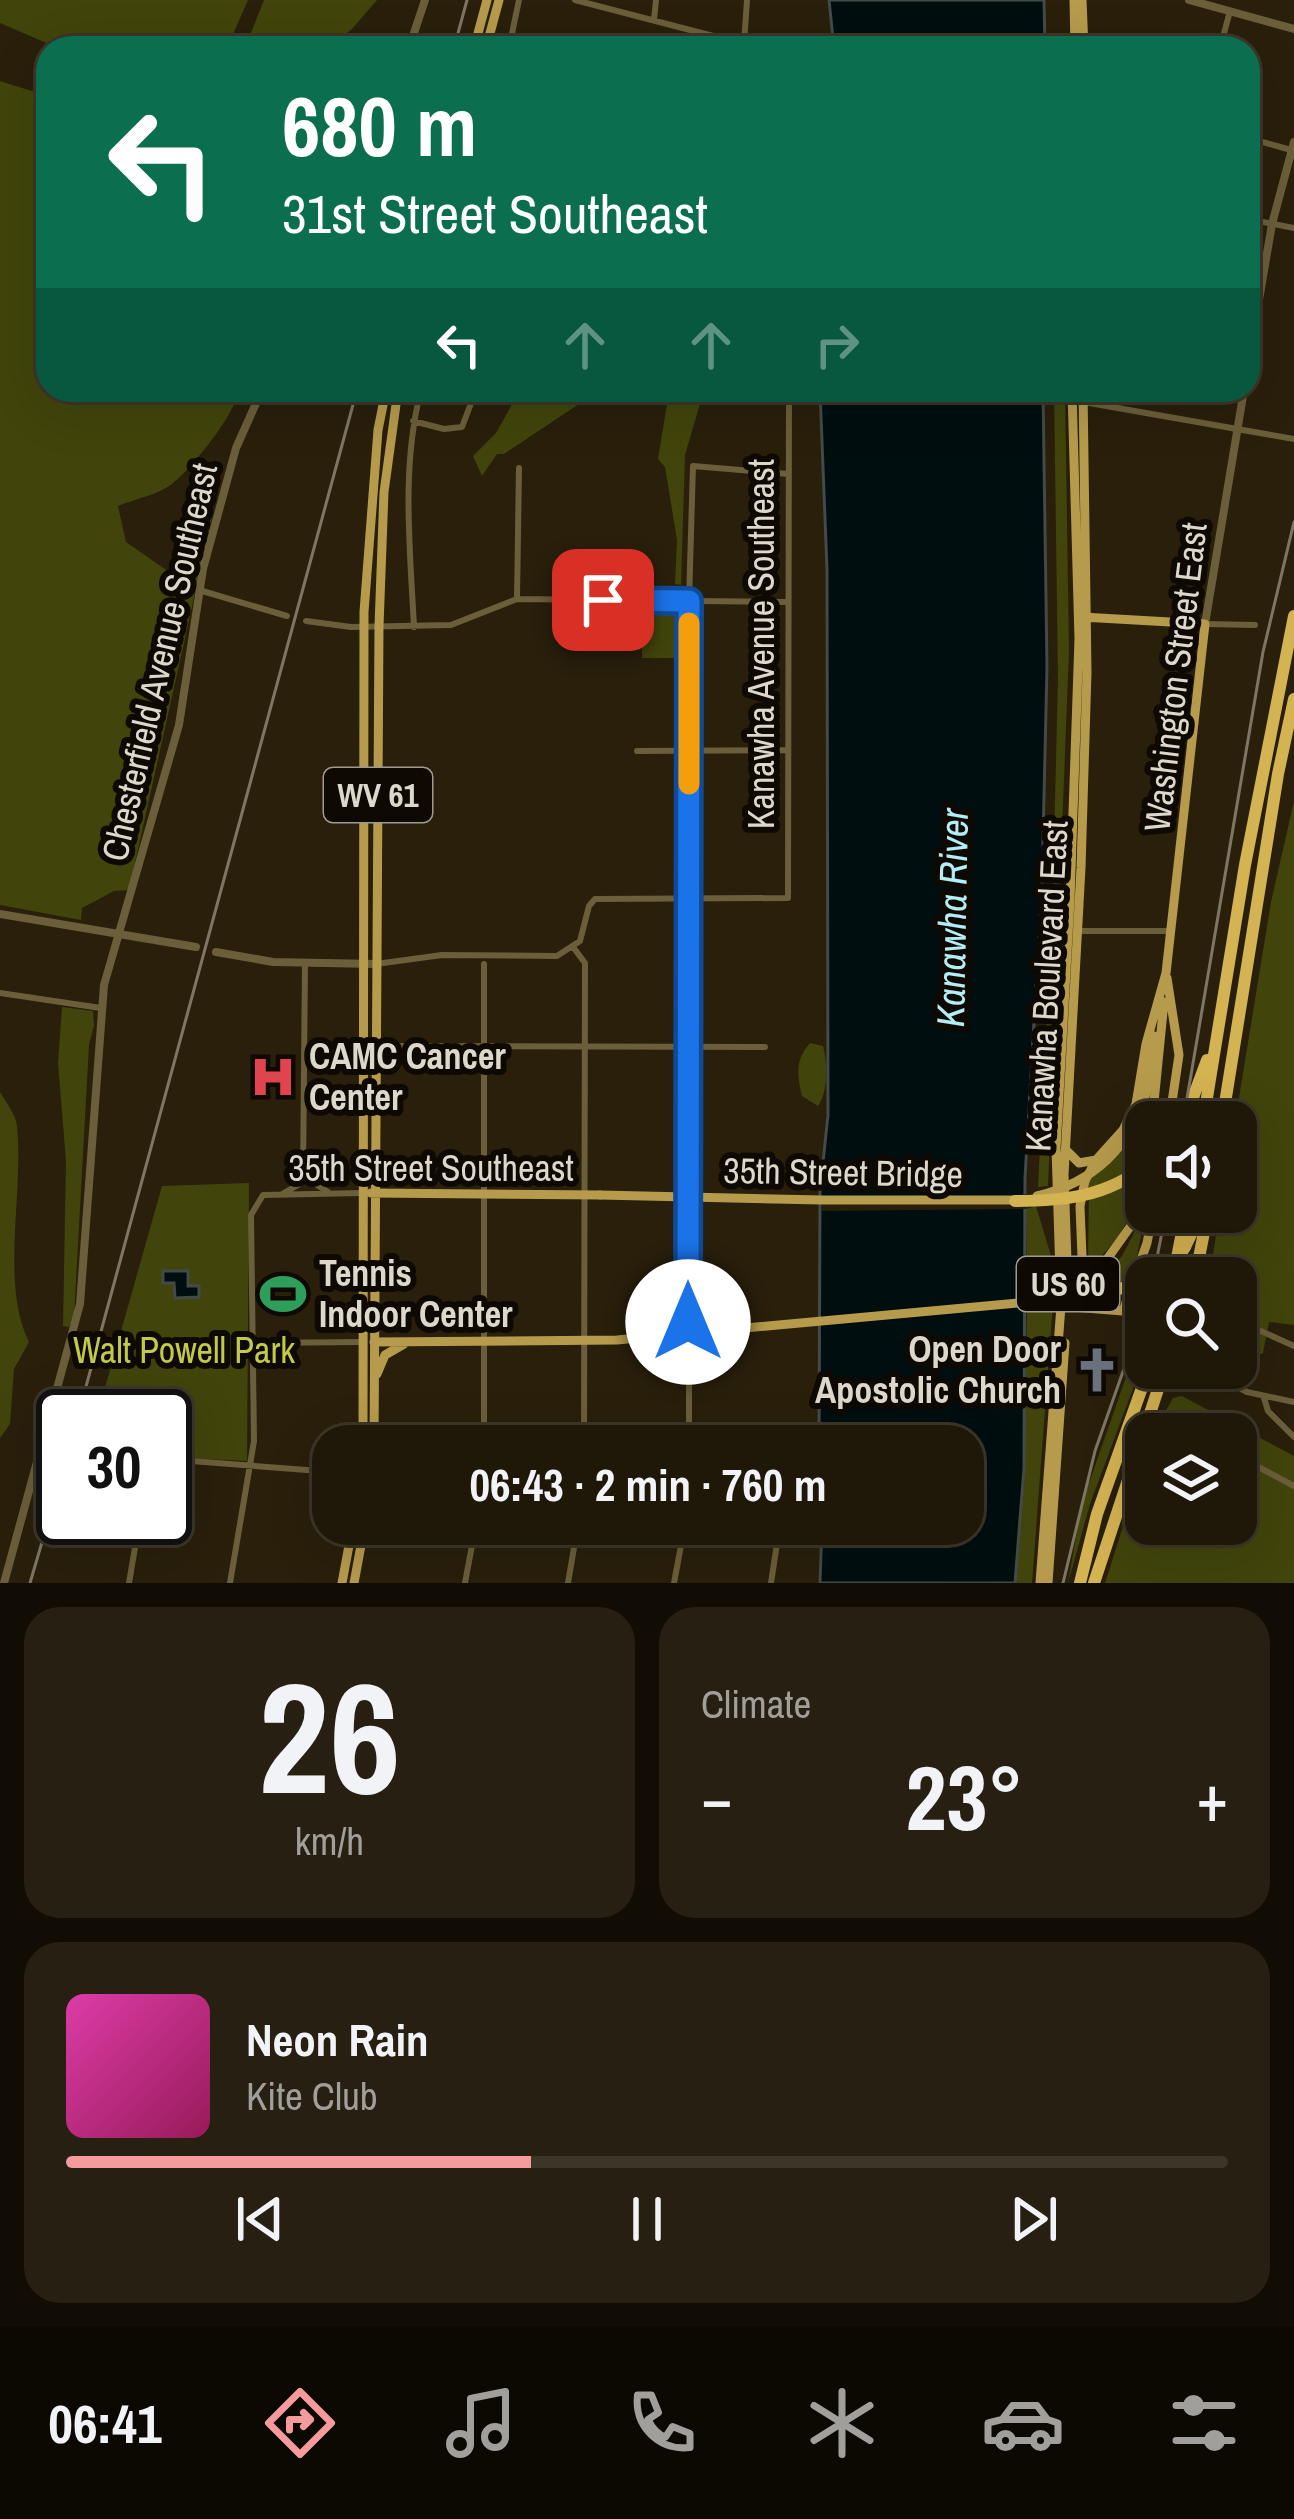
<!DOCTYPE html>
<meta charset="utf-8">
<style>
body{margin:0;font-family:"Archivo Narrow",sans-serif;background:#272012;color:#f1f3f6;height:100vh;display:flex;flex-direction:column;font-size:45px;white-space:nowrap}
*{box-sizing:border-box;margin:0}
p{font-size:39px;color:#a19f9c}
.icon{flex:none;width:66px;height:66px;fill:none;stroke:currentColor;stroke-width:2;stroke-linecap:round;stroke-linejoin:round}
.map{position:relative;height:1583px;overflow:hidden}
.sheet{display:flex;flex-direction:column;gap:24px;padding:24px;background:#110d04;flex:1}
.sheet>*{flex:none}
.top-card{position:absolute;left:36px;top:36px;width:1224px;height:366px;border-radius:36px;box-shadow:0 12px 48px #0002,0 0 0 3px #3c3629;background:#0b6e4f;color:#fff;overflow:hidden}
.fabs{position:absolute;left:1125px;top:1101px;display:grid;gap:24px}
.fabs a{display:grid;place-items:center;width:132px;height:132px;border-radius:24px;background:#1f1708;box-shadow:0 12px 48px #0002,0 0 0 3px #3c3629;font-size:60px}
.speed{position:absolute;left:36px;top:1389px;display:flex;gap:24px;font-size:60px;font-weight:700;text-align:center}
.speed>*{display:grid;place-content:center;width:156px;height:156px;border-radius:50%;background:#1f1708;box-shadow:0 12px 48px #0002,0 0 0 3px #3c3629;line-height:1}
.speed .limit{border:6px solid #111;border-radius:18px;background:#fff;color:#111}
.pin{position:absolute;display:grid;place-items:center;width:102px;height:102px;color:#fff;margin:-51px;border-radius:24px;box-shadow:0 6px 18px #0006}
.me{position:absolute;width:132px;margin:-66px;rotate:0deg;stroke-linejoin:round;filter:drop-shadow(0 0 9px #0008)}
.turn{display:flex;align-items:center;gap:42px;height:252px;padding:0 48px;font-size:54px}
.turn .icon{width:156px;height:156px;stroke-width:2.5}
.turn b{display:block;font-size:84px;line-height:102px}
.lanes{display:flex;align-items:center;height:114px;padding:0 48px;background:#0003;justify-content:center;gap:60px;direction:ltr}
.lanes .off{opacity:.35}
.big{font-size:90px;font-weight:800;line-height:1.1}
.sheet .card{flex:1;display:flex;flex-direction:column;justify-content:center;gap:18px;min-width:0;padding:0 42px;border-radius:36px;background:#272012}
.sheet .dial{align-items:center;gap:0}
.dial b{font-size:156px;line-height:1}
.song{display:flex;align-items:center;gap:36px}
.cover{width:144px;height:144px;border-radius:18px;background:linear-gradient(135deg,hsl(320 70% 55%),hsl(330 70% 35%))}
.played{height:12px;border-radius:6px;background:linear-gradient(90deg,#f59b9c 40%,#3c3629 40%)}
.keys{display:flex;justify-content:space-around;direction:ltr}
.heat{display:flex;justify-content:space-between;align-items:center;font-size:66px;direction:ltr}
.sheet .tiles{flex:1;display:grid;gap:24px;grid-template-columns:1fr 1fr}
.card:last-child{grid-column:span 2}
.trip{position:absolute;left:312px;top:1425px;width:672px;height:120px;border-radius:36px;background:#1f1708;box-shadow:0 12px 48px #0002,0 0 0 3px #3c3629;font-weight:800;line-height:120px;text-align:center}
.menu{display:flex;height:192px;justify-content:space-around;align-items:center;background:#0c0903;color:#a19f9c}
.menu .icon{width:84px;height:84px}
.menu .current{color:#f59b9c}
.menu b{font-size:54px;color:#f1f3f6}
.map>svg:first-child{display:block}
.green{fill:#41450b}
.water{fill:#000e10;stroke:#434a48;stroke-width:3}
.pier{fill:#291f0b}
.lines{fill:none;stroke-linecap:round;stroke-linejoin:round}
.minor{stroke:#6b5e3a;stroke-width:6}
.tertiary{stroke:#6b5e3a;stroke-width:8}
.primary{stroke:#b69b4c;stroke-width:9}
.motorway{stroke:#d4b352;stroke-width:12}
.rail{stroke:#7e7665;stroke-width:3}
.primary-bridge{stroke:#b69b4c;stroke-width:9}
.motorway-bridge{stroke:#d4b352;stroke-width:12}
.route-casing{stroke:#114b97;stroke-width:30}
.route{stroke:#1a73e8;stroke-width:21}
.slow{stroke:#f59e0b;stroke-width:21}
.labels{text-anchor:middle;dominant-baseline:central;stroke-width:12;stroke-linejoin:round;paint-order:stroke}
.shield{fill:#0e0a03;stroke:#a09a8f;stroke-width:3}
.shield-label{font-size:33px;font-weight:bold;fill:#ded7cb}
.street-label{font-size:36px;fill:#ded7cb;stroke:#0e0a03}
.poi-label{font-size:36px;font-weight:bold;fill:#ded7cb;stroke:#0e0a03;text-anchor:start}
.park-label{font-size:36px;fill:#c2ca47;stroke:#0e0a03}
.water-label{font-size:39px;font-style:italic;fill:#b3eef6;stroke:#0e0a03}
</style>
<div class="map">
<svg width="1294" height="1583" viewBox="0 0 1294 1583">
<rect width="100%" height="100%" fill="#291f0b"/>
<path class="green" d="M0 0H248L227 48H58L0 23Z
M264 0H377L352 29 327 48H245Z
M0 81 35 92 48 91V390H83L85 400 104 403 110 390H238C239 410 190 471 172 484 158 495 134 499 118 506L126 542 172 574 183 576 207 511 213 512 129 890 114 891 82 908 81 920 0 905Z
M520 390H600L504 454H497L482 476 473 456 496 433Z
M661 390H704L685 455 681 585 675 584 677 540 665 467 658 459 667 404Z
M1054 390H1065L1069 651 1048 1186 1038 1187 1053 885 1058 678Z
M642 605H685V658H642Z
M1294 801V1325L1269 1322 1263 1353 1244 1361 1236 1356V1278H1209L1220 1212H1236L1235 1122 1271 902Z
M62 1007 93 1011 94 1025 89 1045 74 1317 69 1327 63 1326 66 1161 58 1063Z
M810 1043 823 1046C828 1063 828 1092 818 1106L802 1096C797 1075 795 1060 810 1043Z
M0 1092C6 1102 16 1115 17 1126 24 1195 0 1283 29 1342L14 1369 10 1424 0 1438Z
M1151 1100C1145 1163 1145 1223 1088 1268L1089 1180 1131 1142Z
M249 1183 247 1461 165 1457V1416H97L162 1186Z
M1036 1206 1051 1256V1286L1027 1291 1026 1209Z
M1146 1210 1137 1257 1128 1280 1094 1287 1122 1256Z
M1053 1303 1032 1583H1015L1024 1468 1027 1308Z
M1146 1320V1354L1090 1504 1068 1583 1082 1503Z
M1182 1396 1294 1456V1583H1105L1146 1454V1524H1236V1434H1153L1173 1398Z"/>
<path class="water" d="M829 0H1044L1045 48H834Z
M820 390H1043L1047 667 1042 883 1025 1178 1024 1468 1015 1583H820L822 1524H963V1446H819L820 1191 828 1115 827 570Z
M163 1271H188V1286H199V1297L175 1298 174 1283H163Z"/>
<path class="pier" d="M1026 1194V1209L822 1211V1196L1014 1197Z"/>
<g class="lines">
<path class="minor" d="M575 0 744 44 747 0
M654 20 656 0
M509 48 519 0
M1220 48 1230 11
M1248 138 1291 150
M1248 219 1294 228
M1072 400 1294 439
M413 421 444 429 462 427 476 390
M199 590 287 616
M517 599 519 468
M306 621 351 627 451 625 517 599 787 602
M1205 624 1255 625
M414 627C410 548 401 467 421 390
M637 751 788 750
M1078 931H1170
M573 947 585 963 584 1446
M376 964 442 955 557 956 580 941 589 906 595 899 788 898 789 390
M484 964V1446
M0 993 101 1008
M363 1046 765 1047
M307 1157 309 1180 328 1192
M282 1194 298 1185 303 1177 305 963
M1123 1311 1146 1325
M1236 1331 1252 1327 1294 1346
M253 1343 363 1342
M1202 1368 1247 1392 1294 1402
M1231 1368V1385
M1264 1398 1268 1411 1294 1437
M689 1446V601L693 466 788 474
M1236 1455 1294 1486
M165 1459 333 1472
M129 1583 140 1518
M230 1583 254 1441 251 1215 263 1195 363 1193
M465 1583 476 1524
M568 1583 578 1524
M674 1583 685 1524
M771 1583 780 1524"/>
<path class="tertiary" d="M1189 0 1294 29
M409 48 425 0
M1248 364 1272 224 1294 142
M1205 624 1244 390
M0 914 196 947
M216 952 273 962 376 964
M4 1583 80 1304 104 985 179 725 203 569 236 448 262 390"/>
<path class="primary" d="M1074 0 1075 48
M1082 0 1084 48
M474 48 487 0
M486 48 499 0
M1082 617 1205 624 1166 973 1146 1044 1136 1104 1123 1130 1096 1160 1085 1181 1080 1206 1084 1307
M1167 978 1179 1055 1169 1122
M1147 1090 1154 1036
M1152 1122 1164 1002
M1066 1150 1079 1163 1096 1160
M371 1193 600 1195
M1105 1262 1135 1220 1146 1170
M1068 1290 1064 1175 1081 868 1087 672 1083 390
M1061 1306 1123 1311 1147 1243 1153 1212
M374 1342 617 1340 669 1335
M377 1374 385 1355 404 1344
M363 1446 364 612 378 430 386 390
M374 1446 379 626 384 492 398 390
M342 1583 353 1524
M354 1583 365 1524
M1040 1583 1061 1306 1056 1148 1070 900 1079 639 1072 390
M1048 1583 1065 1343"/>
<path class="motorway" d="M1184 1122 1207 1060
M1203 1122 1245 865 1294 616
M1222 1122 1278 774 1294 699
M1185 1247 1202 1212
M1173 1278 1186 1212
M1195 1278 1208 1212
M1080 1583 1097 1514 1149 1368
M1094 1583 1165 1368"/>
<path class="rail" d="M454 48 467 0
M1183 1122 1263 652 1294 522
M1153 1278 1166 1212
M78 1416 357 390
M30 1583 63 1471
M1063 1583 1095 1451 1146 1306"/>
<path class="primary-bridge" d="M600 1195 822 1200H1020
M1037 1196C1093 1183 1133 1146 1147 1090
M1044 1296 1078 1282 1105 1262
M669 1335 1028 1302"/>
<path class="motorway-bridge" d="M1015 1201C1063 1201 1107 1197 1146 1165
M1153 1278 1176 1261 1185 1247
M1027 1302 1099 1294 1146 1282"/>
</g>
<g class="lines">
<g class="route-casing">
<path id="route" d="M603 600 689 601 688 1322"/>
</g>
<use href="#route" class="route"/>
<path class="slow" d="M689 623V784"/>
</g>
<defs>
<g id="hospital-bare" transform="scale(3.6)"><path d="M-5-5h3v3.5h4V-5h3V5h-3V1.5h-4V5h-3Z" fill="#e0444e" stroke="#0e0a03" stroke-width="2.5" paint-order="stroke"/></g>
<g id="stadium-bare" transform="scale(3.6)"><path d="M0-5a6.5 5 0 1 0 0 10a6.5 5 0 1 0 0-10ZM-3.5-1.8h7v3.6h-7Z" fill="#2e9e5b" stroke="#0e0a03" stroke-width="2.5" paint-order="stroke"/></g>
<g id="church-bare" transform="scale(3.6)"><path d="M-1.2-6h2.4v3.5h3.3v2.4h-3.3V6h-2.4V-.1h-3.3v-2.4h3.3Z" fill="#6b7280" stroke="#0e0a03" stroke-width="2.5" paint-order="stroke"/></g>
</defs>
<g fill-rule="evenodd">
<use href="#hospital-bare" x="273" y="1077"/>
<use href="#stadium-bare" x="283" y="1294"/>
<use href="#church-bare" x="1097" y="1370"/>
</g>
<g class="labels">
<g class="shield">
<rect x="324" y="768" width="108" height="54" rx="9"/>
<rect x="1017" y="1257" width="102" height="54" rx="9"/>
</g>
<g class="shield-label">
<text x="378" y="795">WV 61</text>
<text x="1068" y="1284">US 60</text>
</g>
<g class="street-label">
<text transform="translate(761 644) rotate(-90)">Kanawha Avenue Southeast</text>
<text transform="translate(159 662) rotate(-77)">Chesterfield Avenue Southeast</text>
<text transform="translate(1175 677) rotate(-83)">Washington Street East</text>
<text transform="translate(1046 986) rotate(-87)">Kanawha Boulevard East</text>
<text x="431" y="1168">35th Street Southeast</text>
<text transform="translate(843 1172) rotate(1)">35th Street Bridge</text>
</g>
<g class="poi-label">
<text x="309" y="1056">CAMC Cancer<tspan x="309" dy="41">Center</tspan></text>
<text x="319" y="1273">Tennis<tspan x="319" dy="41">Indoor Center</tspan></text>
<text x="1061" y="1349" text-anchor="end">Open Door<tspan x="1061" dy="41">Apostolic Church</tspan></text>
</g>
<g class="park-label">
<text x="184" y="1350">Walt Powell Park</text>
</g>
<g class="water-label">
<text transform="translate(952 918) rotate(-89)">Kanawha River</text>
</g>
</g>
</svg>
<div class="fabs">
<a><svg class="icon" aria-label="sound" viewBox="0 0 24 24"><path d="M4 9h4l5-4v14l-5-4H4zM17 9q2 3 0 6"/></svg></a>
<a><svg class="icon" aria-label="search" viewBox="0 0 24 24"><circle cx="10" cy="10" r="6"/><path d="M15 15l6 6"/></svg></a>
<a><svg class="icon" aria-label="layers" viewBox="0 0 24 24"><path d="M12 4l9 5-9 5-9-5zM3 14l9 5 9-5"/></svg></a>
</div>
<div class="speed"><div class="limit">30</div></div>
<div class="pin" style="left:603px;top:600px;background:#d93025"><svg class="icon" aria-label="arrive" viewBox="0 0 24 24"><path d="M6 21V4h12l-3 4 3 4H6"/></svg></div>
<svg class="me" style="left:688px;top:1322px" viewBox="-20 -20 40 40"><circle r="19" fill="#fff"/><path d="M0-13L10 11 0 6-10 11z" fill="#1a73e8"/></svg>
<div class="trip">06:43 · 2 min · 760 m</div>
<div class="top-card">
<div class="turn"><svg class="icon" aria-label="left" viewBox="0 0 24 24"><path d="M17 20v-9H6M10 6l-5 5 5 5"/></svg><div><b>680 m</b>31st Street Southeast</div></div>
<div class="lanes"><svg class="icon" aria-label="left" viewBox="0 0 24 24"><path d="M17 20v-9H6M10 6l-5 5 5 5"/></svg><svg class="icon off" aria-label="ahead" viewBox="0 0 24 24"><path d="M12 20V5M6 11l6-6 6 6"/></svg><svg class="icon off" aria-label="ahead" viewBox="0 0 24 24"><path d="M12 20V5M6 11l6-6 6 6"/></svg><svg class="icon off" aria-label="right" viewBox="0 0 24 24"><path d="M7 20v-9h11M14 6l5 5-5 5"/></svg></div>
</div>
</div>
<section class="sheet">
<div class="tiles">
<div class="card dial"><b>26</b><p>km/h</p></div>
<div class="card"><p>Climate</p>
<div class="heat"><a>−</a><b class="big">23°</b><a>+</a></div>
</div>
<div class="card">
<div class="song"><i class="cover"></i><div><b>Neon Rain</b><p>Kite Club</p></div></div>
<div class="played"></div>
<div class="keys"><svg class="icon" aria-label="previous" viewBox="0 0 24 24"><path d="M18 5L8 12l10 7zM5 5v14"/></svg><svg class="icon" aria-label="pause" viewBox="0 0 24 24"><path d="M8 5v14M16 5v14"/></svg><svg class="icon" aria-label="next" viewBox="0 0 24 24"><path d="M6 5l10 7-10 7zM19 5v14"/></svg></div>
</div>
</div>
</section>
<nav class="menu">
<b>06:41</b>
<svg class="icon current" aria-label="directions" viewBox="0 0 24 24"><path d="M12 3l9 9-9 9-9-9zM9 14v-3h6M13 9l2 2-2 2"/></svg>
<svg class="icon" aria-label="music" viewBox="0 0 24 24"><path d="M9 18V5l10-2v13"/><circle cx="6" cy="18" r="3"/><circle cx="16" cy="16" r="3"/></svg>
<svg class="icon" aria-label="phone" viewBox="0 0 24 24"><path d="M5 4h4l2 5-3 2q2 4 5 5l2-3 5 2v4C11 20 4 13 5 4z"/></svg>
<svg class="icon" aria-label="climate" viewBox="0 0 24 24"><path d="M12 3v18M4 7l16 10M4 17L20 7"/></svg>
<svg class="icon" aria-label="car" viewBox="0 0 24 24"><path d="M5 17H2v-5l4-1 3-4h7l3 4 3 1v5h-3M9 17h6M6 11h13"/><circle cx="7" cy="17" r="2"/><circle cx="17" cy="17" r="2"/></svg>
<svg class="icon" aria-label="filters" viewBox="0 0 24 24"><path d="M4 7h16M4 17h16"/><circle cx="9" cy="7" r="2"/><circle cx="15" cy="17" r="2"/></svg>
</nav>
